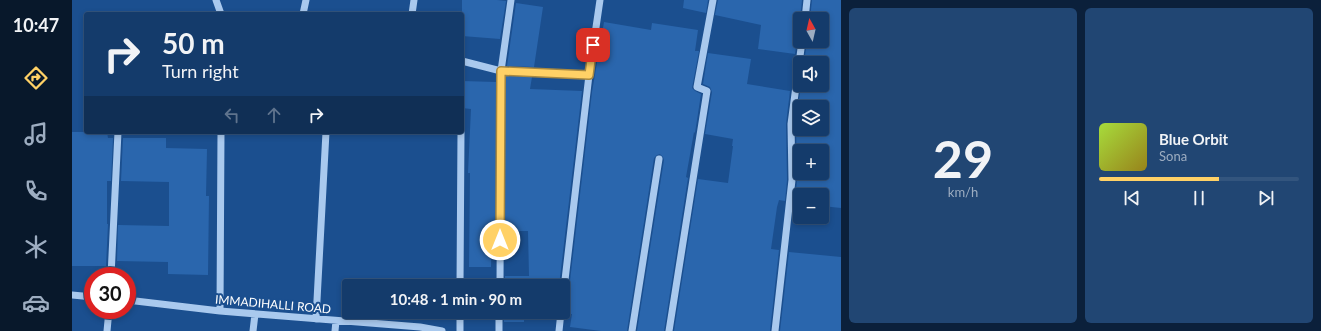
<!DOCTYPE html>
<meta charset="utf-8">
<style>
body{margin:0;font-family:Lato,sans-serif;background:#214673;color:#f1f3f6;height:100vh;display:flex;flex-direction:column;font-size:15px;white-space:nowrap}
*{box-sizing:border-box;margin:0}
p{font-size:13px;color:#9dadc1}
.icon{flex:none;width:22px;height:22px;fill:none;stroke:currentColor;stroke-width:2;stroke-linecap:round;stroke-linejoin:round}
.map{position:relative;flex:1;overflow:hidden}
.drawer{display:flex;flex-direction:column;gap:8px;padding:8px;background:#0b203b;width:480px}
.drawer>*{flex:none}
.guide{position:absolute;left:12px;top:12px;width:380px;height:122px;border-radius:4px;box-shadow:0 2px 6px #0003,0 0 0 1px #33557e;background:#143b6b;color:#f1f3f6;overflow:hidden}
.needle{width:26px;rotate:352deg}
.fabs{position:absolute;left:721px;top:12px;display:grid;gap:8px}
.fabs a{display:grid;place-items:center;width:36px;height:36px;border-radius:4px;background:#143b6b;box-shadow:0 2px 6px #0003,0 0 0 1px #33557e;font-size:20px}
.speed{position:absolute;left:12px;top:267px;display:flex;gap:8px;font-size:20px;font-weight:700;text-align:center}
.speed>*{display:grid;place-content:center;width:52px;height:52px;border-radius:50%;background:#143b6b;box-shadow:0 2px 6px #0003,0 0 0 1px #33557e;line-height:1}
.speed .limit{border:6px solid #d22;background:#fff;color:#111}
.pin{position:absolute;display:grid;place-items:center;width:34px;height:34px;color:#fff;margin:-17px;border-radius:8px;box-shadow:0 2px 6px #0006}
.me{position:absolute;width:44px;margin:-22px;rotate:0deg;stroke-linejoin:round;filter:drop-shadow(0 0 3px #0008)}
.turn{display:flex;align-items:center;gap:14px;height:84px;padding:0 12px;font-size:18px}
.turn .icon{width:52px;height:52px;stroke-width:2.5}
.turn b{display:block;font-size:28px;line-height:34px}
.lanes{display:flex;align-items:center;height:38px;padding:0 12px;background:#0003;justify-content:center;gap:20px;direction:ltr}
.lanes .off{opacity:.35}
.drawer .card{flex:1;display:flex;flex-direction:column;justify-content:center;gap:6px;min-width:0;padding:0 14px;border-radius:6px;background:#214673}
.drawer .dial{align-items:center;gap:0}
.dial b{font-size:52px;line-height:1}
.song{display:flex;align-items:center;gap:12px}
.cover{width:48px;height:48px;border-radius:6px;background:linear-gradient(135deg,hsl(80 70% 55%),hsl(50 70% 35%))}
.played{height:4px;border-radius:2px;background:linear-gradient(90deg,#ffd166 60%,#33557e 60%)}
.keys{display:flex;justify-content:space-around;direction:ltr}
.drawer .tiles{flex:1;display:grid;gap:8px;grid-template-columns:repeat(2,1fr)}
.trip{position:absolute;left:270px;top:279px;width:228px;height:40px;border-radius:4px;background:#143b6b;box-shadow:0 2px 6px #0003,0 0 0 1px #33557e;font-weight:700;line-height:40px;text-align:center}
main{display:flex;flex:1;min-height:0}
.tab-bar{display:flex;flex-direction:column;width:72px;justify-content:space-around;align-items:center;background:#08182b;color:#9dadc1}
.tab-bar .icon{width:28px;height:28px}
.tab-bar .on{color:#ffd166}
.tab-bar b{font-size:18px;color:#f1f3f6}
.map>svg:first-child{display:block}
.building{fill:#2a66ad;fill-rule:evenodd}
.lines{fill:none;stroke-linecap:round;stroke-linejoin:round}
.minor{stroke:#a9c9ee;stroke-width:7}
.route-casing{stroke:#a68842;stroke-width:10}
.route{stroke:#ffd166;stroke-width:7}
.labels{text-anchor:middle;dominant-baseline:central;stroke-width:4;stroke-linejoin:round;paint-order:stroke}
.street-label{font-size:12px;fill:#fff;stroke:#1b4f8f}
</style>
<main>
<nav class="tab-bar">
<b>10:47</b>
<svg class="icon on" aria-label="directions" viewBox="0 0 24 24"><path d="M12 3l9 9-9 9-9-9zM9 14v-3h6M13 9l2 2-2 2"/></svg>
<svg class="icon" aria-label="music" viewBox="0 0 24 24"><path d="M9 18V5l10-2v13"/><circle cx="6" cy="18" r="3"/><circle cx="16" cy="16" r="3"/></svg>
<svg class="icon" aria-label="phone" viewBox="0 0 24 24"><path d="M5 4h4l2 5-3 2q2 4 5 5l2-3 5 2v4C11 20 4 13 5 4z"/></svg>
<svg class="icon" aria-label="climate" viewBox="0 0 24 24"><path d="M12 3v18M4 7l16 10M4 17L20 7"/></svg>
<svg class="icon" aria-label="car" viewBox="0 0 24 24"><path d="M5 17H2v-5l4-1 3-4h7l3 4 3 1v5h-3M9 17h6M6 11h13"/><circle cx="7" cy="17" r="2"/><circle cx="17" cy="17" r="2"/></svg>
</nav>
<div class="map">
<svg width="769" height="331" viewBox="0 0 769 331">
<rect width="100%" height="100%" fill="#1b4f8f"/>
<path class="building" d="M390 0H425L434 1 428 39 390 36Z
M612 0H636L634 13 611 8Z
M646 0H730L728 19V36L725 40 723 54 686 49 689 25 643 15Z
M740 0H769V208L750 206V195H728V203L723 202 725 180 724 124 728 92H731V85H750V63H734L735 56H733L735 41H750V19H738ZM728 107H750V129H728ZM728 151H750V173H728Z
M444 3 471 7 462 67 435 66Z
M532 22 579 30 580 23 626 30 623 51H627L620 88 623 91 629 94 623 133 622 132 614 177 616 178 592 331H565L592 160 591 157 588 154 585 155 582 158 555 331H529L498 327 500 314H494V310L491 308V302L495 300 496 298 520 92Z
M636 53 679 59 675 84 718 91 714 124 715 180 713 201 707 200 705 207 699 249 707 250 698 331H602L626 179 656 183 661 146H660L661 139 633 134 640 92 638 87 631 84Z
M434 76 460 77 458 89 510 91 487 286H433V276H457L456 231H433Z
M390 81 424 82 423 231H420L419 267H397L398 173H396L399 109 390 108Z
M0 132H35L36 138H41L39 181H35V224H36L34 266H0Z
M51 138H94V148L135 149 134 196H137L136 275 96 274V262L45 261 46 225 97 226V182L49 181Z
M717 252 769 257V331H708Z
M432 312H484V315L452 316V322H432Z"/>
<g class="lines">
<path class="minor" d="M144 0 149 14
M231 14 234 0
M340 14 342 0
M733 19 735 0
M390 61 429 71 517 75
M39 276 46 132
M388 286 389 132
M428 286 429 71 439 0
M0 295 21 297
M491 297 517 75 528 0
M55 300 148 311 348 327 370 331
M148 311 149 132
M388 312V331
M244 319 254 132
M35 331 37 310
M181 331 183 314
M263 331 264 321
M427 331V312
M487 331 489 312
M560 331 587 159
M597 331 635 91 625 87 641 0
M703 331 720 180 719 124 730 41"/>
</g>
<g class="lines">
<g class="route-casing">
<path id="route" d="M428 240 429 71 517 75 521 45"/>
</g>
<use href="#route" class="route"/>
</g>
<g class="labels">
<g class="street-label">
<text transform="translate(201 304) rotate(5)">IMMADIHALLI ROAD</text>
</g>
</g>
</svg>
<div class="fabs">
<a><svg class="needle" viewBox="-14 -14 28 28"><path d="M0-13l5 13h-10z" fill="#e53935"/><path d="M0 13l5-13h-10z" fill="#9dadc1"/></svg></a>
<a><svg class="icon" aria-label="sound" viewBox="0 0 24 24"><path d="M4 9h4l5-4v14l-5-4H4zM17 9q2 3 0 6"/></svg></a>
<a><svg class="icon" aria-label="layers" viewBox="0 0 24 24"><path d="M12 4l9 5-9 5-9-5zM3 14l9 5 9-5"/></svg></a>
<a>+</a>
<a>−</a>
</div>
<div class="speed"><div class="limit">30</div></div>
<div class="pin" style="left:521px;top:45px;background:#d93025"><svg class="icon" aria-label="arrive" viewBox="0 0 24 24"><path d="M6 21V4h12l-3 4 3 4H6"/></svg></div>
<svg class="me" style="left:428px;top:240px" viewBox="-20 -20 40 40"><circle r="17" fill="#ffd166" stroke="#fff" stroke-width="3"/><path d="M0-11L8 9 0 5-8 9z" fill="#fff"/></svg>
<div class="trip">10:48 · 1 min · 90 m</div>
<div class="guide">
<div class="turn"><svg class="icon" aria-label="right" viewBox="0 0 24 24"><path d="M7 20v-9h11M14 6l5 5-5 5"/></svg><div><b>50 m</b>Turn right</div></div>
<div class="lanes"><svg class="icon off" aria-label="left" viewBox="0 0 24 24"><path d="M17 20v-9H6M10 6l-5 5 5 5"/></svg><svg class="icon off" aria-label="ahead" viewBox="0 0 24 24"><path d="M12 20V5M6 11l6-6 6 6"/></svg><svg class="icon" aria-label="right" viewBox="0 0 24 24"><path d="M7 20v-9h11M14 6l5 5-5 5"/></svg></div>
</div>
</div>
<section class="drawer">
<div class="tiles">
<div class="card dial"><b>29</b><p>km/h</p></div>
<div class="card">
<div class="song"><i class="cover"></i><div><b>Blue Orbit</b><p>Sona</p></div></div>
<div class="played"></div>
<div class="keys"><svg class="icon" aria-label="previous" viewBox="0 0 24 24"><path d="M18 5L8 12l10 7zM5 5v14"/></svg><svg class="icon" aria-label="pause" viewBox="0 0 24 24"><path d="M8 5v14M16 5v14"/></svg><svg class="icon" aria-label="next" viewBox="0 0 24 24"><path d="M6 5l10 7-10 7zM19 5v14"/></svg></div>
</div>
</div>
</section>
</main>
